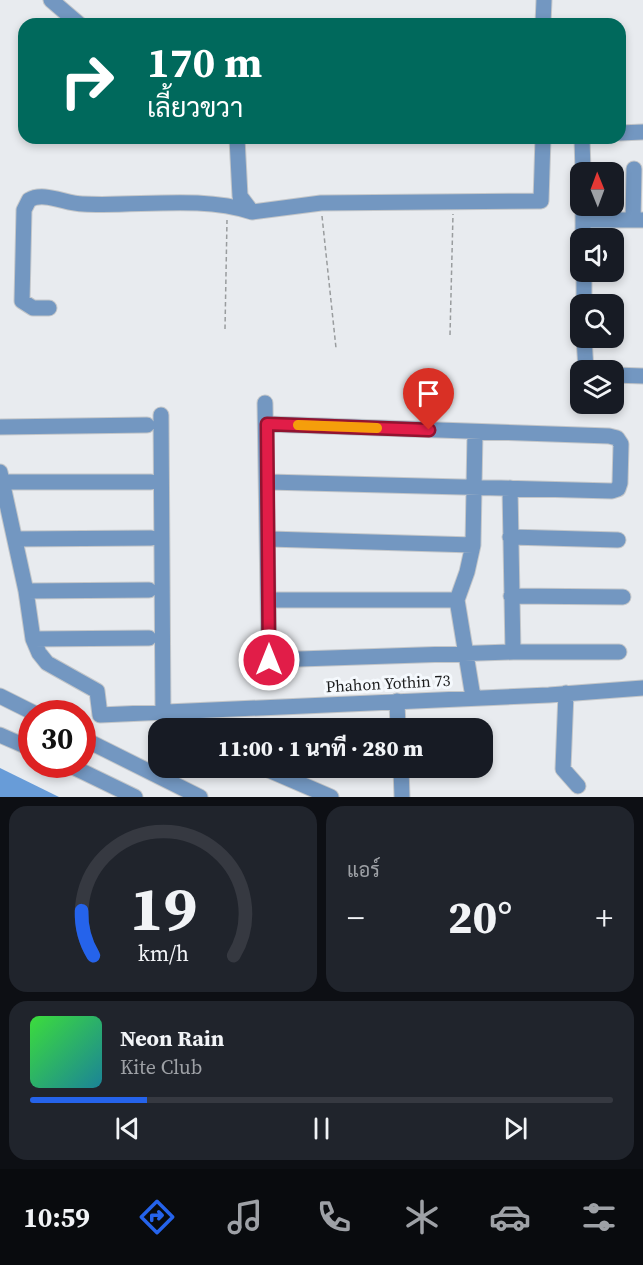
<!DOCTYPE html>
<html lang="th">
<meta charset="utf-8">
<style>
body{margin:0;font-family:"Source Serif 4",Sarabun,serif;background:#20242c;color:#f1f3f6;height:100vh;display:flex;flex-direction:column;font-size:22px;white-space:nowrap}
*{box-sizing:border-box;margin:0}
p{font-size:20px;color:#9ea1a6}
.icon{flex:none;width:33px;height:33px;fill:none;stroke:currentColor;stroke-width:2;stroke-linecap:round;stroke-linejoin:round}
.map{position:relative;height:797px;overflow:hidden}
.details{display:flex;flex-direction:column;gap:9px;padding:9px;background:#0d0f14;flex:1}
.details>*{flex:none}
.hud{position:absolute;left:18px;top:18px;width:608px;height:126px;border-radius:18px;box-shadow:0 3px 9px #0003;background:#00695c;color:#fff;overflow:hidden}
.needle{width:39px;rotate:359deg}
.buttons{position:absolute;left:570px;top:162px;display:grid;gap:12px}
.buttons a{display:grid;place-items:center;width:54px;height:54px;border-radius:12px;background:#171b24;box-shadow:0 3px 9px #0003;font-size:30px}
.speed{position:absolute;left:18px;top:700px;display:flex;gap:12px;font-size:30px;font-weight:700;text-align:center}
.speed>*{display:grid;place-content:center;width:78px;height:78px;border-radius:50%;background:#171b24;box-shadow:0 3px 9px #0003;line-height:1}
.speed .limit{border:9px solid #d22;background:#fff;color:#111}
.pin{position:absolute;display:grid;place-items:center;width:51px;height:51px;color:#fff;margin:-62px -26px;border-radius:50% 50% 50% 0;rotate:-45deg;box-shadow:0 0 6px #0007}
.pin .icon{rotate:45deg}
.me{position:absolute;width:66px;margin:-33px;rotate:0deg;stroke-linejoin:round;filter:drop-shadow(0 0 4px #0008)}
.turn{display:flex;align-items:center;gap:21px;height:126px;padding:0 30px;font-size:27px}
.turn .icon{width:78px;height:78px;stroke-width:2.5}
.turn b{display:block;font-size:42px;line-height:51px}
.big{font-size:45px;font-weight:800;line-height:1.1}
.details .widget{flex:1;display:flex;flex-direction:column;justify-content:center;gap:9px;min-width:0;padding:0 21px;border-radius:18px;background:#20242c}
.details .dial{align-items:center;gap:0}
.dial svg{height:156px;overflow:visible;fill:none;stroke:#363941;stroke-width:7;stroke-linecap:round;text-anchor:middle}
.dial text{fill:#f1f3f6;stroke:none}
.song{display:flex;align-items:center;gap:18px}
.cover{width:72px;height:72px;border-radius:9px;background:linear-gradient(135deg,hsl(120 70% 55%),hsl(190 70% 35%))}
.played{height:6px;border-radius:3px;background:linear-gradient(90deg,#2563eb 20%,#363941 20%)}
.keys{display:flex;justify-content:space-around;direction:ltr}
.heat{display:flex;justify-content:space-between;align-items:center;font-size:33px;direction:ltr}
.details .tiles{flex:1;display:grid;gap:9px;grid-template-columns:1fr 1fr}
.widget:last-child{grid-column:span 2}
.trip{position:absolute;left:148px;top:718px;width:345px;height:60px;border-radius:18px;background:#171b24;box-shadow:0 3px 9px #0003;font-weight:800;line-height:60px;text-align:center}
.tab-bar{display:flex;height:96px;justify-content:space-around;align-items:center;background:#090b0e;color:#9ea1a6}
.tab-bar .icon{width:42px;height:42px}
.tab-bar .current{color:#2563eb}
.tab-bar b{font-size:27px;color:#f1f3f6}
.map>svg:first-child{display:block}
.water{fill:#689cd8}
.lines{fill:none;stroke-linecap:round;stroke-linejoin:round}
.minor-casing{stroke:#c3c6c9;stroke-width:17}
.path{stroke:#999c9e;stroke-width:1.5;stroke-dasharray:4.5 3;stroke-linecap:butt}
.minor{stroke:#7397c1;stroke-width:15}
.route-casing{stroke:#92132f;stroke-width:15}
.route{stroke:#e11d48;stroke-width:10}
.slow{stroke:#f59e0b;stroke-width:10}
.labels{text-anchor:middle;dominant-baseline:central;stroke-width:6;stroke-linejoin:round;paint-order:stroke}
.street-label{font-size:16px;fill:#1b1c1d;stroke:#f5f9fd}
</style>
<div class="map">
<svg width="643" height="797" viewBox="0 0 643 797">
<rect width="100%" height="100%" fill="#e8ebef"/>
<path class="water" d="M0 768 59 797H0Z"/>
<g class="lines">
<g class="minor-casing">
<path id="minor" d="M51 0 79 24
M543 24 544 0
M620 133 643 132
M582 138 583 172
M583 206V238
M252 212 321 203 541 201 543 138
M583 220H643
M633 220 634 169
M584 272V304
M49 308H33L22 301 24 210 29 200C44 191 66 204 83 204 138 207 199 195 252 212L240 196 237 138
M584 338 586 370
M614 375 643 376
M265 403 269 660 513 652H619
M161 415 163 712
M267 424 609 436 617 438 621 444 620 483 618 489 612 491 268 482
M0 427 147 425
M0 472 26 591 33 639 39 653 47 663 97 691 100 715 549 695 643 688
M2 482H151
M510 488 513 652
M510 537 618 540
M15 539 151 538
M269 539 473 545
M26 591 149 590
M511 596 623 597
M269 600H457
M33 639 149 638
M566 693 563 769 578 786
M0 696 36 714
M473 697 457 600 467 572 473 545 475 432
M397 701 398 729
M0 735 32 749
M82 738 200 797
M69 765 135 797
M264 768 331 797
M401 768 402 797"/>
</g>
<path class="path" d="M322 216 336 348
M225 329 227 220
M450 335 453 214"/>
<use href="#minor" class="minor"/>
</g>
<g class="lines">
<g class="route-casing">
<path id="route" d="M269 660 267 424 429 430"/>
</g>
<use href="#route" class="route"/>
<path class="slow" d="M298 425 377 428"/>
</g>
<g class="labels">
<g class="street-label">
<text transform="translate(388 683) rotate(-3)">Phahon Yothin 73</text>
</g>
</g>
</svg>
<div class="buttons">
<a><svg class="needle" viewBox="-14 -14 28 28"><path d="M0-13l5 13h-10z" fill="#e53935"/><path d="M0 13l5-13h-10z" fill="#9ea1a6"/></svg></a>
<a><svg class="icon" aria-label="sound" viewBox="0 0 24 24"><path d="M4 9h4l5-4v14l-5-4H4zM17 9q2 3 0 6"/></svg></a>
<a><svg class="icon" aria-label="search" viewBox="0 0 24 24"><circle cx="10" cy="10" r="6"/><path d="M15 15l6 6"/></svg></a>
<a><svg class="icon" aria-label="layers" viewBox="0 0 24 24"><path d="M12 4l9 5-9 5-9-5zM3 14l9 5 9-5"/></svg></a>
</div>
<div class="speed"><div class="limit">30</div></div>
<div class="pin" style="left:429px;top:430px;background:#d93025"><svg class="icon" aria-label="arrive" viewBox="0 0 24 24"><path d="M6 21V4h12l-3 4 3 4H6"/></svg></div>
<svg class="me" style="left:269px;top:660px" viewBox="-20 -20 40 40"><circle r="17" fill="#e11d48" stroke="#fff" stroke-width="3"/><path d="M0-11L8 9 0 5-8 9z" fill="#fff"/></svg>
<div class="trip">11:00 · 1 นาที · 280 m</div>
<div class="hud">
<div class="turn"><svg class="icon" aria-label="right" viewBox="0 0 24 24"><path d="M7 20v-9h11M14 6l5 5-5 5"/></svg><div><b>170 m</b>เลี้ยวขวา</div></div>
</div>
</div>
<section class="details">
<div class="tiles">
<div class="widget dial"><svg viewBox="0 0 100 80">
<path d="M14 69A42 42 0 1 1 86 69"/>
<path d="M14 69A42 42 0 0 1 8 46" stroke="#2563eb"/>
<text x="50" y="56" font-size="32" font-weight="700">19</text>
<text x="50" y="72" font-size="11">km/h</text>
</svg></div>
<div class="widget"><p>แอร์</p>
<div class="heat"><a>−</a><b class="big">20°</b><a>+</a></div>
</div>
<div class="widget">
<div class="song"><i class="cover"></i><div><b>Neon Rain</b><p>Kite Club</p></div></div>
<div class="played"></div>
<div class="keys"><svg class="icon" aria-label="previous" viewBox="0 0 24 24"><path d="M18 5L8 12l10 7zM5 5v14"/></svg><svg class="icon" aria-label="pause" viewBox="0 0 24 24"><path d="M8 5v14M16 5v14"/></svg><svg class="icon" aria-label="next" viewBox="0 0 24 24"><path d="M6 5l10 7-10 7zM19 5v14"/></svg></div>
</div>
</div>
</section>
<nav class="tab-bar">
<b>10:59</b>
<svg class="icon current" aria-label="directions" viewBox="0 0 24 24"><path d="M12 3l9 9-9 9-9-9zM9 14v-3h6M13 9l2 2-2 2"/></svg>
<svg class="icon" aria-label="music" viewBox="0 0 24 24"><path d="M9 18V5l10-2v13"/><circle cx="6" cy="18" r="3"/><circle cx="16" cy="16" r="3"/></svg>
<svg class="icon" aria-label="phone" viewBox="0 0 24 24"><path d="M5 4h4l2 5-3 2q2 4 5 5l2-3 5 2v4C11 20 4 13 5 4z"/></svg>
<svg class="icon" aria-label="climate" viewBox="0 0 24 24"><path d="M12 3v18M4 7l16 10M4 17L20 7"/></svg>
<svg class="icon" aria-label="car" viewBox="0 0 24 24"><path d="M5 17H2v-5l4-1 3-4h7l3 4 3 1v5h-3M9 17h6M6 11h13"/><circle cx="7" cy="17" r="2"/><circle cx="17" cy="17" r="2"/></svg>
<svg class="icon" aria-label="filters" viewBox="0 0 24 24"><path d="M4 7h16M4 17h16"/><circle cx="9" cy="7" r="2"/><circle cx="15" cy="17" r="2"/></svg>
</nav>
